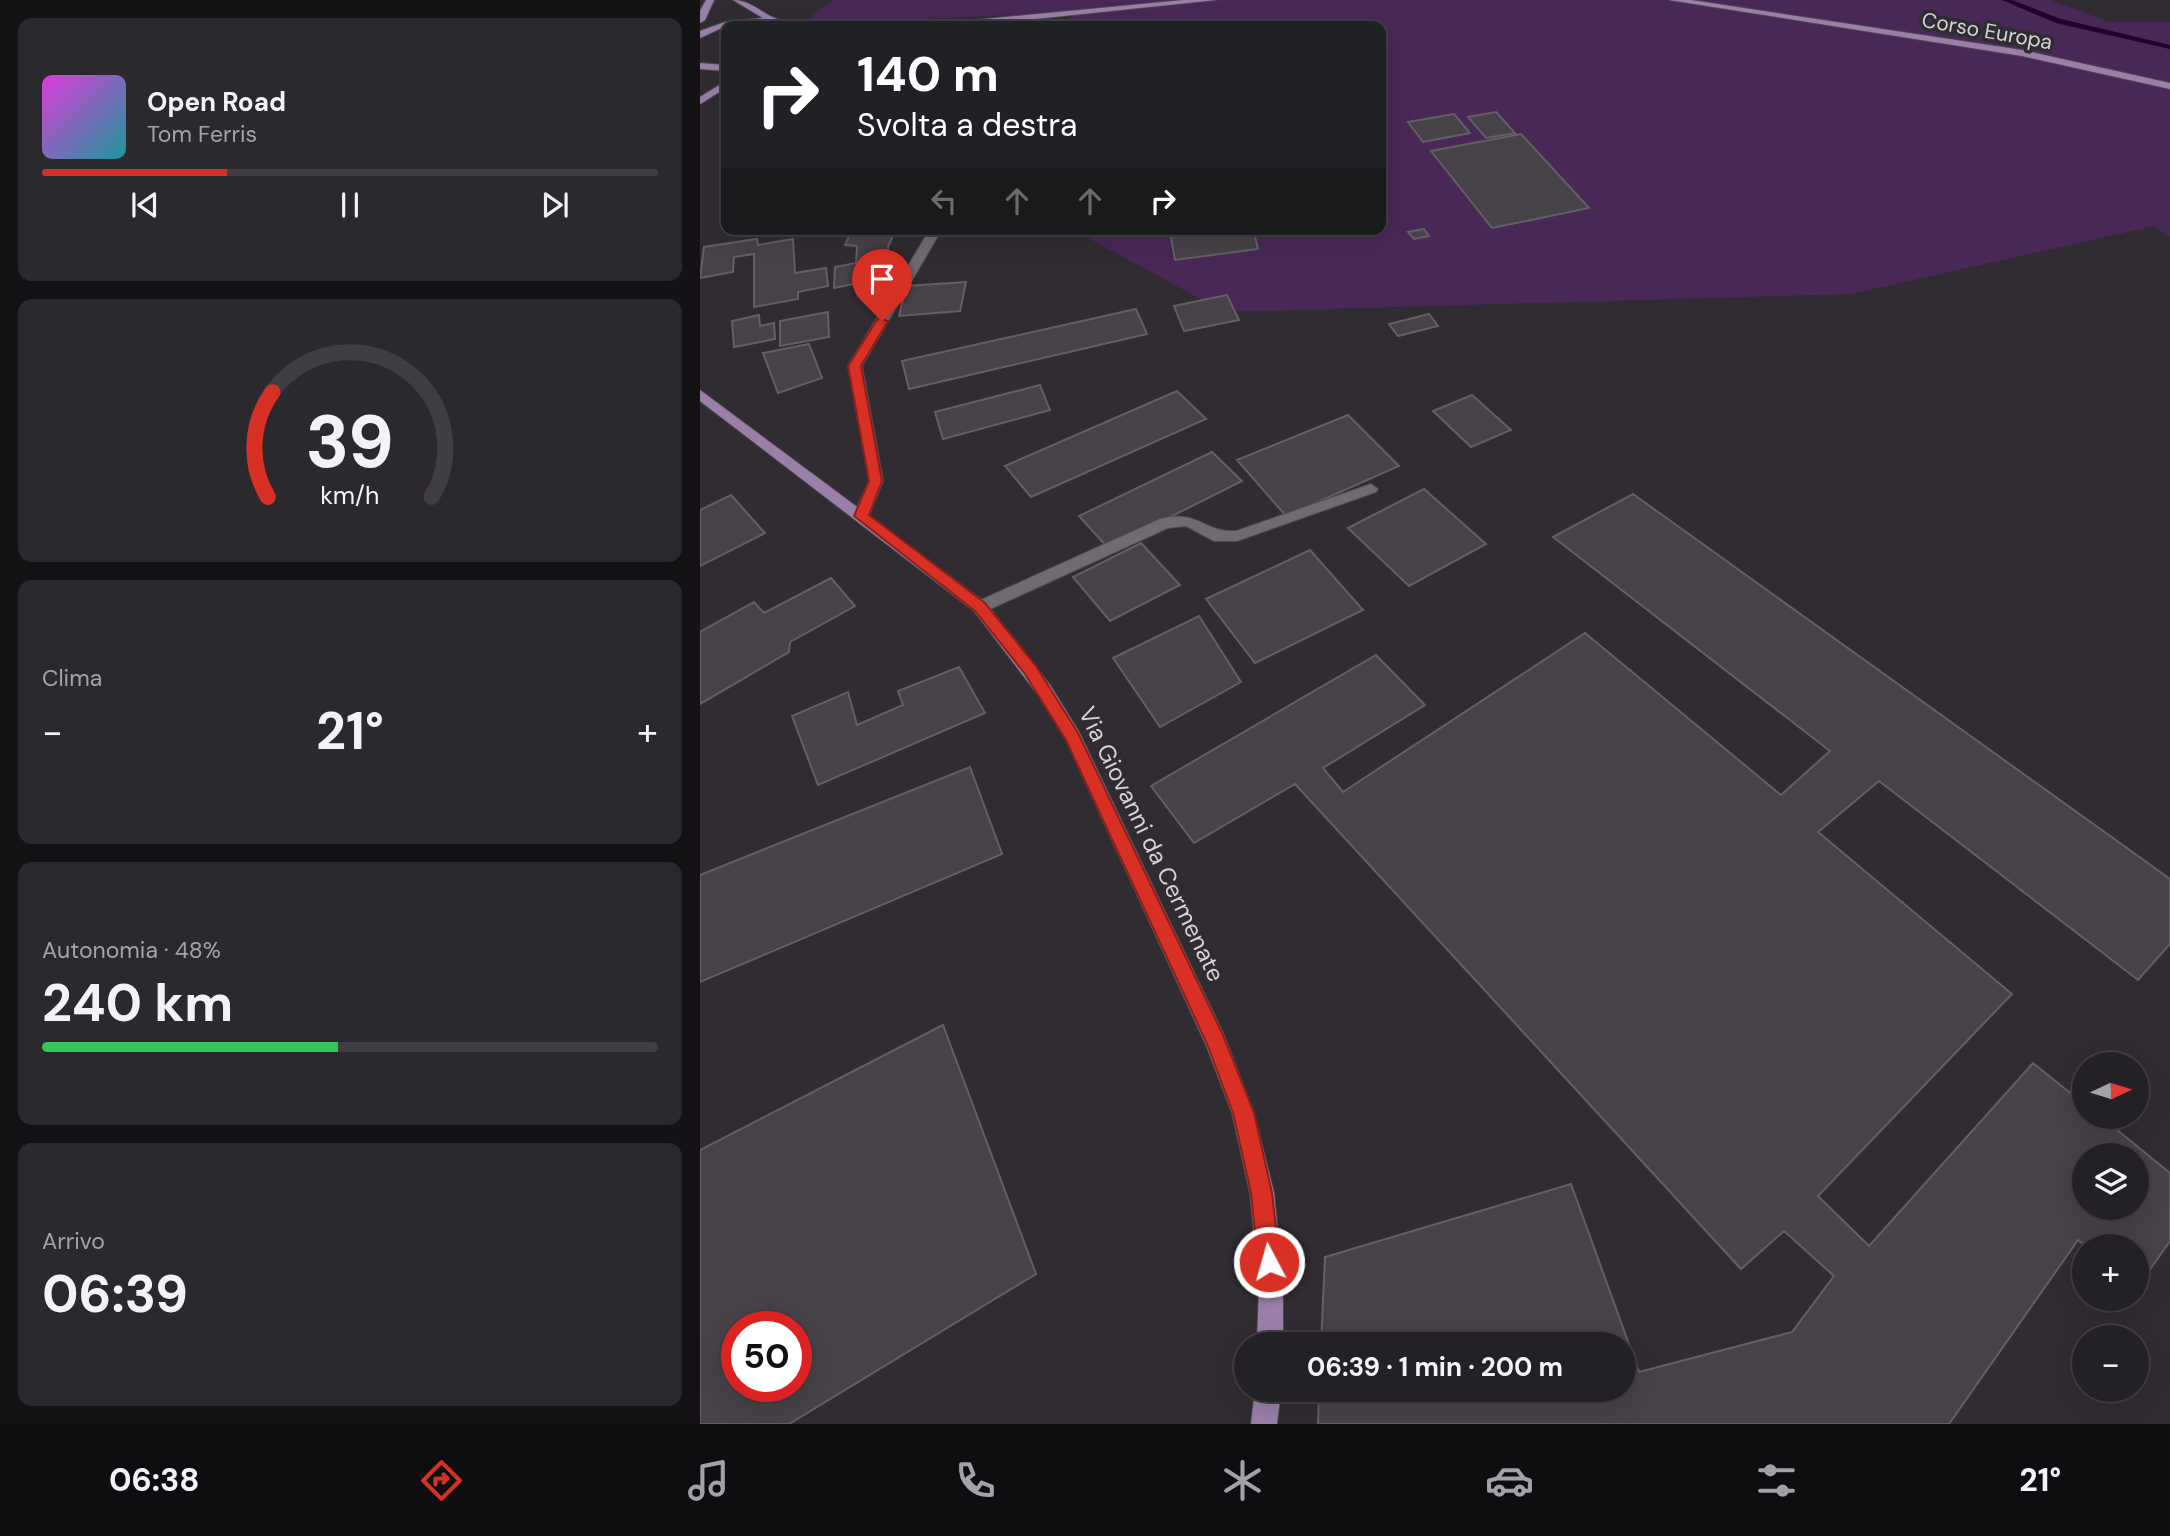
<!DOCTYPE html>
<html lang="it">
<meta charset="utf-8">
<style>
body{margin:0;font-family:"DM Sans",sans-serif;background:#2c292e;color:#f1f3f6;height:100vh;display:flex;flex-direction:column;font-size:26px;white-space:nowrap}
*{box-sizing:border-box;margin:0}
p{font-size:23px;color:#a3a3a7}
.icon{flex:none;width:38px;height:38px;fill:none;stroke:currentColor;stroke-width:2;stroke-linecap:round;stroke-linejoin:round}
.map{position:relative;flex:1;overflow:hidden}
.side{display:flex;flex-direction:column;gap:18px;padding:18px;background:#141215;width:700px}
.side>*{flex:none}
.top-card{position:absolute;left:21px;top:21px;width:665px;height:214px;border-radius:14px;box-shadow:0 7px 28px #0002,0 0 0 2px #413e43;background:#202124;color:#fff;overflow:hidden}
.needle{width:46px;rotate:86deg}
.buttons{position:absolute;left:1372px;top:1052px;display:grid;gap:14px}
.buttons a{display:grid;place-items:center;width:77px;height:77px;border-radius:50%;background:#242126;box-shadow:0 7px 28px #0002,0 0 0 2px #413e43;font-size:35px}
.speed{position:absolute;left:21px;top:1311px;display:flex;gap:14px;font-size:35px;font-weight:700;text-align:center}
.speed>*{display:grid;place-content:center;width:91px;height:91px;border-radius:50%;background:#242126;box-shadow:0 7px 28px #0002,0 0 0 2px #413e43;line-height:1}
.speed .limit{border:10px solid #d22;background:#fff;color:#111}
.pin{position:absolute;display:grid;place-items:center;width:60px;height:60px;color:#fff;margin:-72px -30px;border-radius:50% 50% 50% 0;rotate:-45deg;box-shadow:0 0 7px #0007}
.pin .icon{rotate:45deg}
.me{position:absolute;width:77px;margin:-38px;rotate:354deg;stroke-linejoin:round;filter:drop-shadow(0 0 5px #0008)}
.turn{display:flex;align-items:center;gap:24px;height:147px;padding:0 21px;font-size:32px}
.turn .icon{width:91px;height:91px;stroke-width:2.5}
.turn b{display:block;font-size:49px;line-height:60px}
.lanes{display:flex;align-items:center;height:66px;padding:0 21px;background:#0003;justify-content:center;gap:35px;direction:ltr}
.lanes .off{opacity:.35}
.big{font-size:52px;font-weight:700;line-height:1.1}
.side .tile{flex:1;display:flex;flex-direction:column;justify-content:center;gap:10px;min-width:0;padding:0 24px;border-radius:14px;background:#2c292e}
.side .dial{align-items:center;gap:0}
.dial svg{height:182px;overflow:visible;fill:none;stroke:#413e43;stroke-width:7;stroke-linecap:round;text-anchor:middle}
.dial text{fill:#f1f3f6;stroke:none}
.song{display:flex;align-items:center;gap:21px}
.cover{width:84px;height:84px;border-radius:10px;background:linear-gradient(135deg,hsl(300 70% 55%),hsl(180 70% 35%))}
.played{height:7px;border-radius:4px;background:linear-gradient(90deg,#d93025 30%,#413e43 30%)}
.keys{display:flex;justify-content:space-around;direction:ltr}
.heat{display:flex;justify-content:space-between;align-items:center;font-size:38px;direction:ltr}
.charge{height:10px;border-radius:5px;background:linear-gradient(90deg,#34c759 48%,#413e43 0)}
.trip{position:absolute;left:534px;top:1332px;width:402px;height:70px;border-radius:35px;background:#242126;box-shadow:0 7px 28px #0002,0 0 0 2px #413e43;font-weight:700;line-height:70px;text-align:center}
.tab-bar{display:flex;height:112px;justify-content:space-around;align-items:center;background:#0e0d0f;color:#a3a3a7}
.tab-bar .icon{width:49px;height:49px}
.tab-bar .on{color:#d93025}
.tab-bar b{font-size:32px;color:#f1f3f6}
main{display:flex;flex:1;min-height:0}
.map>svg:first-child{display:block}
.green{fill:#482856}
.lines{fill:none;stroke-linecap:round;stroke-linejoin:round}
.stream{fill:#22002f;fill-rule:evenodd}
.building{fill:#464248;stroke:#635f65;stroke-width:2;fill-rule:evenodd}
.minor-casing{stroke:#4d494e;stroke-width:2}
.major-casing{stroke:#4d494e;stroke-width:2}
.minor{fill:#6f6b72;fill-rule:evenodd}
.major{fill:#9b7fa9;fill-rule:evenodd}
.route{fill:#d93025;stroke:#8d1f18;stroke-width:2}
.labels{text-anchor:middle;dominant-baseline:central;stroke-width:7;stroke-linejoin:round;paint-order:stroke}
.far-street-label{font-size:21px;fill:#d4d2d5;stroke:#302c32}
.street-label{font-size:24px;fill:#d4d2d5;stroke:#302c32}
</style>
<main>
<section class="side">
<div class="tile">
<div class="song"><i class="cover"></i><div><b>Open Road</b><p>Tom Ferris</p></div></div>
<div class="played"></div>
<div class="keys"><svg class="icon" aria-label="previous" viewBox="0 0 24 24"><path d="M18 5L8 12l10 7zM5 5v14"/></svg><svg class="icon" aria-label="pause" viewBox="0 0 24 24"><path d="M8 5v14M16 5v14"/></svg><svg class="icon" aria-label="next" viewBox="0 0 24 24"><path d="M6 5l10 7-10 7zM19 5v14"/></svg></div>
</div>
<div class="tile dial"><svg viewBox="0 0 100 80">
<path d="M14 69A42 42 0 1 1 86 69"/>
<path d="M14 69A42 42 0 0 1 16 23" stroke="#d93025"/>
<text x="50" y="56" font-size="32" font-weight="700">39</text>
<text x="50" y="72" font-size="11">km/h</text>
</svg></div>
<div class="tile"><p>Clima</p>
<div class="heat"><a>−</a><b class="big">21°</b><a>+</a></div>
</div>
<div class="tile"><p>Autonomia · 48%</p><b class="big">240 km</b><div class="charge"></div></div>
<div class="tile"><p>Arrivo</p><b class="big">06:39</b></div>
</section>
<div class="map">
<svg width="1470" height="1424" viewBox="0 0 1470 1424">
<rect width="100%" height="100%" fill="#302c32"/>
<path class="green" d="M132 0H1351L1409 22H1470V237L1454 226 1151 294 524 312 372 229H681V26H356L378 12 100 25Z"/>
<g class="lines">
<path class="stream" d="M1302 0H1312L1361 19 1470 45V49L1356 23Z"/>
</g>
<path class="building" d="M796 112 815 133 786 138 768 117Z
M754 114 770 133 723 142 708 122Z
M821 134 889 208 792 228 731 151Z
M165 229H196L188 247 192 276 134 288 135 267 156 263 157 246 145 245 150 234H164Z
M536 229H553L558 249 475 260 471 237Z
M724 229 729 236 714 239 708 232Z
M57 239 58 245 93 239 95 273 126 268 128 286 98 292V299L54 307V254L34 257 33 272 0 278 4 247Z
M266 282 260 311 199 316 206 286Z
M527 295 539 320 484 331 474 306Z
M436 309 447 334 209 389 202 361Z
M128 312 129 337 80 346V321Z
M729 314 738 326 698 336 689 324Z
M59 315 60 326 74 323 75 339 34 347 32 321Z
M109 344 122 378 78 393 63 353Z
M340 385 350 410 243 439 235 412Z
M477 391 506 419 331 497 305 466Z
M772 395 811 430 771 447 733 411Z
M648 415 699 466 586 516 537 460Z
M512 452 542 481 408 548 379 516Z
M724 489 786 544 709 586 648 528Z
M933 494 1470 879V944L1438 980 1179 781 1118 832 1312 994 1118 1196 1169 1246 1333 1063 1384 1104V1116H1400L1470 1173V1241L1437 1288V1246H1385L1378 1240 1249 1424H618L619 1390H924V1344H621L625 1257 871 1184 939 1372 1092 1332 1134 1276 1084 1231 1041 1269 595 784 494 843 451 786 676 655 725 705 623 768 643 792 885 633 1081 795 1130 751 853 537ZM1384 1155H1437V1208H1384Z
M31 495 65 533 0 566V510Z
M441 543 480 585 410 621 373 577Z
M610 550 663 610 555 663 506 599Z
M131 578 155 606 90 642 89 652 0 704V632L54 602 64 613Z
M499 616 541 682 460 727 413 658Z
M259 667 285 713 118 785 92 716 148 692 157 725 203 705 198 691Z
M270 767 302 854 0 982V875Z
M243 1025 336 1274 89 1424H0V1150ZM37 1326H96V1386H37Z"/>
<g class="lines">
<g class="minor-casing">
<path id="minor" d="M230 229H242L162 366 183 481 169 516 161 521 153 516 169 481 148 366Z
M671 484 678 489 676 492 537 541H514L486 526 468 528 286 611H274L272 607 274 603 460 519C498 509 504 533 536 531Z"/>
</g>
<g class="major-casing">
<path id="major" d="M6 0H14L5 20 0 23V11Z
M33 0C51 0 62 14 77 19 102 28 135 24 161 23L166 26 50 24 26 26 0 38V31L25 22 63 18Z
M484 0H516L269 26H238L243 23Z
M969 0H991L1322 50 1470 83V89L1322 56Z
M0 63 26 65V71L0 69Z
M26 81V88L0 104V97Z
M0 390 286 603 350 685 379 732 524 1035 554 1113 574 1193 583 1285V1344H557L559 1285 550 1193 532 1113 506 1045 366 740 338 695 274 611 0 401Z
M555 1390H581L577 1424H551Z"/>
</g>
<use href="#minor" class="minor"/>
<use href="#major" class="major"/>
</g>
<path class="route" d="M178 318 188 321 161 366 182 481 169 515 285 603 336 666 378 733 523 1035 554 1113 572 1193 580 1262 577 1270 569 1273 561 1270 558 1262 551 1193 533 1113 507 1044 366 740 325 674 275 611 154 516 169 481 148 366Z"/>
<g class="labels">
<g class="far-street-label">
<text transform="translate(1287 31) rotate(10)">Corso Europa</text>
</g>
<g class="street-label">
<text transform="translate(452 844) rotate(64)">Via Giovanni da Cermenate</text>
</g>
</g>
</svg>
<div class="buttons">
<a><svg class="needle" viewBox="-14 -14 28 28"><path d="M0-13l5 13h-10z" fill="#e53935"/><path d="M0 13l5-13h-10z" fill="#a3a3a7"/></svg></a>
<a><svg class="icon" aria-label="layers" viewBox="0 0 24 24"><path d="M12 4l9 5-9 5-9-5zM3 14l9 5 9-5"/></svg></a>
<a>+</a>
<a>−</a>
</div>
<div class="speed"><div class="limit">50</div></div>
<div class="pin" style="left:182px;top:321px;background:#d93025"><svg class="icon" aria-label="arrive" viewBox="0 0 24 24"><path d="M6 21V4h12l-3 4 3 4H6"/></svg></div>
<svg class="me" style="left:569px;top:1262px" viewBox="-20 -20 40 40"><circle r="17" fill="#d93025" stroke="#fff" stroke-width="3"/><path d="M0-11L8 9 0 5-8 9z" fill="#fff"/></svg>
<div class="trip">06:39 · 1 min · 200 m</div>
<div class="top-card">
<div class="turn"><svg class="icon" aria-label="right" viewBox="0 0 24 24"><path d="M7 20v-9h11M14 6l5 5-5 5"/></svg><div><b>140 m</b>Svolta a destra</div></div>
<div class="lanes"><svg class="icon off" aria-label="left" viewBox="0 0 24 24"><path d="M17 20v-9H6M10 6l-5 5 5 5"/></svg><svg class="icon off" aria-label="ahead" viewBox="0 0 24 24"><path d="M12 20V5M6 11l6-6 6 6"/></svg><svg class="icon off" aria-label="ahead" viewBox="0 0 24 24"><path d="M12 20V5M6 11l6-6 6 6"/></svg><svg class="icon" aria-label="right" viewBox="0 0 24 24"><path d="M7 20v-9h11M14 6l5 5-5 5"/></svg></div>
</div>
</div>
</main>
<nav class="tab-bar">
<b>06:38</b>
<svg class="icon on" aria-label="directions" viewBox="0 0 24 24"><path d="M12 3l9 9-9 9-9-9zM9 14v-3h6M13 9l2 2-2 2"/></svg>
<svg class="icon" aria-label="music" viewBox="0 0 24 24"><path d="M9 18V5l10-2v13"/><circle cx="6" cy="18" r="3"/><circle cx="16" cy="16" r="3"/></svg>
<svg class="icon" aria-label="phone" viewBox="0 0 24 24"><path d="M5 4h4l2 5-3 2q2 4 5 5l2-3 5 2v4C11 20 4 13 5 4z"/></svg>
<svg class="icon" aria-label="climate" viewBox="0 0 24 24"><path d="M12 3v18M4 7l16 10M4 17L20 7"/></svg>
<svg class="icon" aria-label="car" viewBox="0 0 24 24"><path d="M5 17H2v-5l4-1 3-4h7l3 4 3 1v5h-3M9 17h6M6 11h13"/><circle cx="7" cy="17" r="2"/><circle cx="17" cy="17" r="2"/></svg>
<svg class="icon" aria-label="filters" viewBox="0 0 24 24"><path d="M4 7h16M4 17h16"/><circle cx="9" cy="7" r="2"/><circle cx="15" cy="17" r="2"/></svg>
<b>21°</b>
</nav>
